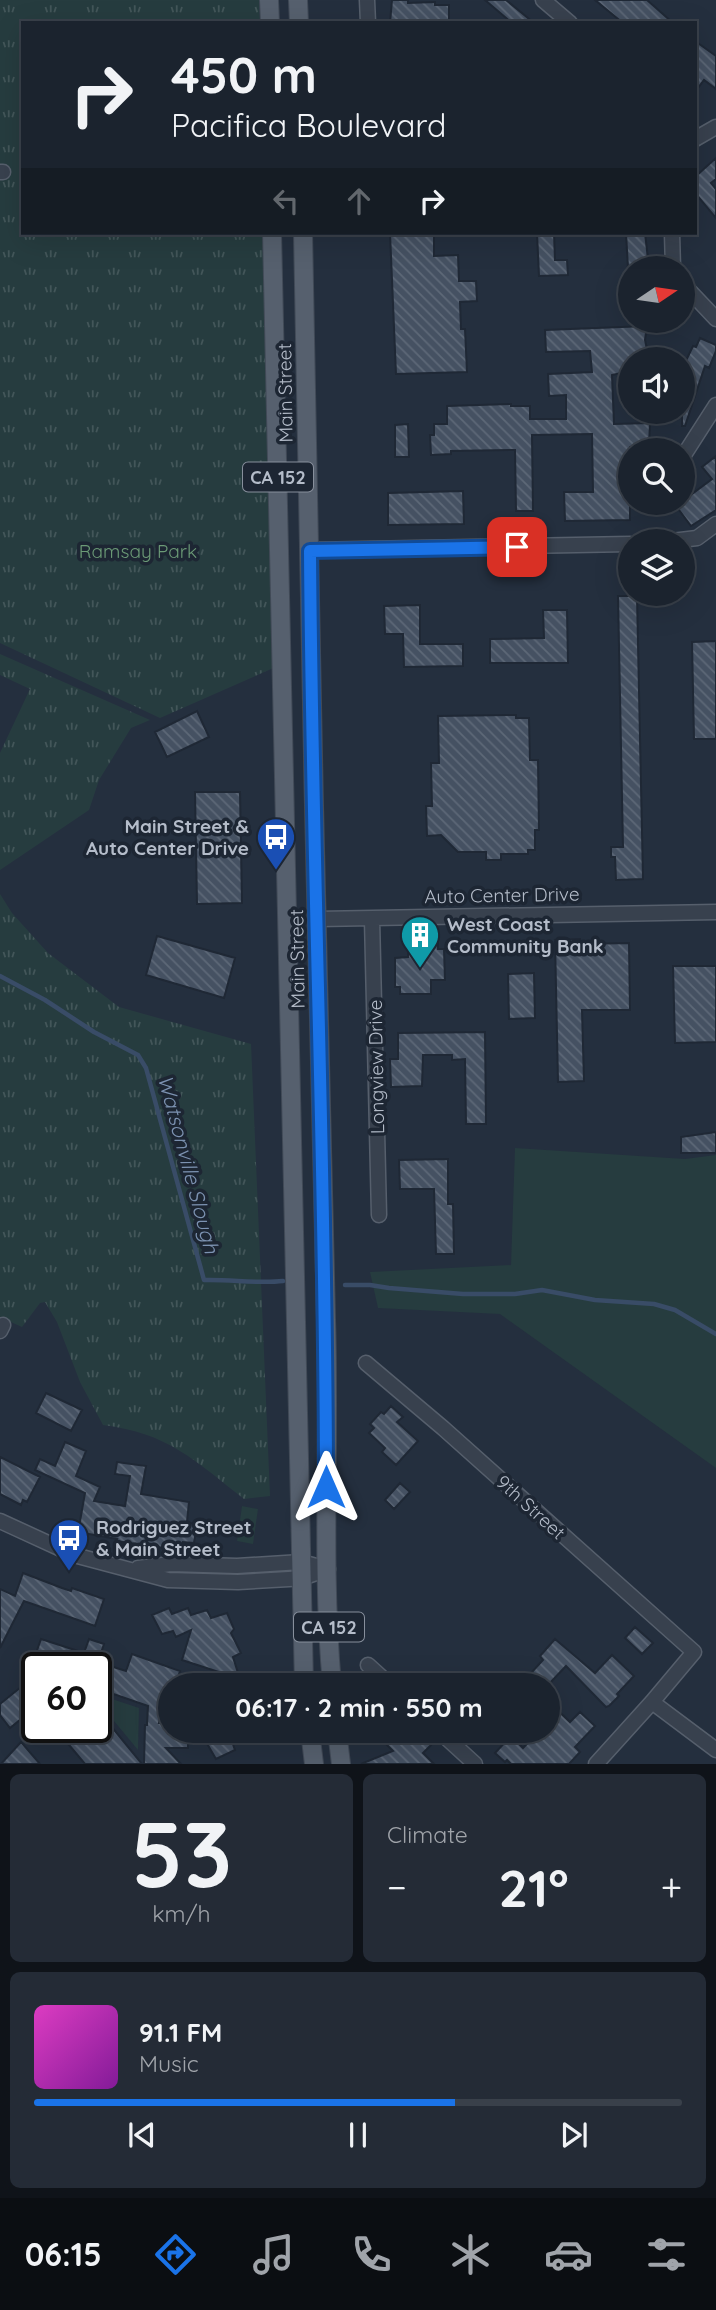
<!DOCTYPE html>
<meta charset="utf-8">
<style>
body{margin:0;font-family:Quicksand,sans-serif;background:#242b36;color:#f1f3f6;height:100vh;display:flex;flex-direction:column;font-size:26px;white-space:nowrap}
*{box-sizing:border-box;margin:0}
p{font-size:23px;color:#a0a4aa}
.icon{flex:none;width:38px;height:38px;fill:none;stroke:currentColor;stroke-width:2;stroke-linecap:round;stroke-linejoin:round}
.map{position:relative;height:1764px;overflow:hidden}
.side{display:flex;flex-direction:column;gap:10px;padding:10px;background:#0f1319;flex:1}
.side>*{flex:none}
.guide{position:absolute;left:21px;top:21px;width:676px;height:214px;border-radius:0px;box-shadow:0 7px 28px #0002,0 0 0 2px #39404a;background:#1b232e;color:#f1f3f6;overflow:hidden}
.needle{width:46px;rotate:77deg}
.controls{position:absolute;left:618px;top:256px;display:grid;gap:14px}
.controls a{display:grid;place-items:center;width:77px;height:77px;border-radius:50%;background:#1b232e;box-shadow:0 7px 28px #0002,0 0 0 2px #39404a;font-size:35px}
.speed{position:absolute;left:21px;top:1652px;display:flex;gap:14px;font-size:35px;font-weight:700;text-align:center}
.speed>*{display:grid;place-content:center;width:91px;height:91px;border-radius:50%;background:#1b232e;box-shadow:0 7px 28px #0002,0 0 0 2px #39404a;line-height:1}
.speed .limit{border:4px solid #111;border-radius:10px;background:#fff;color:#111}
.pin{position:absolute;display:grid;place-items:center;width:60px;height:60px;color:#fff;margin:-30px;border-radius:14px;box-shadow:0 4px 10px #0006}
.me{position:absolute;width:77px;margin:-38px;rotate:0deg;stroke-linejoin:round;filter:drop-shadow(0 0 5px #0008)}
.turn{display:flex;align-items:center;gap:24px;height:147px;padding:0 35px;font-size:32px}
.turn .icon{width:91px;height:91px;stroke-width:2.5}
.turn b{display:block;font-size:49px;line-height:60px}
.lanes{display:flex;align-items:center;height:66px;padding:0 35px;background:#0003;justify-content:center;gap:35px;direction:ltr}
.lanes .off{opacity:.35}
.big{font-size:52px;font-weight:700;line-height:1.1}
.side .widget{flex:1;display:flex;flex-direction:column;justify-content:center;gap:10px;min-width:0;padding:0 24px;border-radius:10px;background:#242b36}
.side .dial{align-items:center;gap:0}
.dial b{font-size:91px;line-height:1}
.song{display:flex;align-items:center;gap:21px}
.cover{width:84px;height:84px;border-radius:10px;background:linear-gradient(135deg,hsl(310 70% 55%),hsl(290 70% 35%))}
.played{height:7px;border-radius:4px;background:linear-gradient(90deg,#1a73e8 65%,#39404a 65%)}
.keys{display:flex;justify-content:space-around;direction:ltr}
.heat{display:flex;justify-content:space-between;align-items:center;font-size:38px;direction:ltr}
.side .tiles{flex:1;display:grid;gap:10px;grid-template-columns:1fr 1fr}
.widget:last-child{grid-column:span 2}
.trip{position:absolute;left:158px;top:1673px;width:402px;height:70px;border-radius:35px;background:#1b232e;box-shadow:0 7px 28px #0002,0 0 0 2px #39404a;font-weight:700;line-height:70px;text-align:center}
.tab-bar{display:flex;height:112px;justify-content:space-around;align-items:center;background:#0b0e12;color:#a0a4aa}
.tab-bar .icon{width:49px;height:49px}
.tab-bar .current{color:#1a73e8}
.tab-bar b{font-size:32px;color:#f1f3f6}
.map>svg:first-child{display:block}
.green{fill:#263c3f}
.park{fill:url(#park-tufts)}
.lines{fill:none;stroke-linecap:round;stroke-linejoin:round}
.stream{stroke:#394c67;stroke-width:4.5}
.building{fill:url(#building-back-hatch);stroke:#1f2835;stroke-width:2}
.minor-casing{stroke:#565f6c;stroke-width:17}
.major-casing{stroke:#414a57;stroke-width:20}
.minor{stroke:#38414e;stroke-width:14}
.major{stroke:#56606e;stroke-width:18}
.route-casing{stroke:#114b97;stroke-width:18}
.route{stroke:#1a73e8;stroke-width:12}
.labels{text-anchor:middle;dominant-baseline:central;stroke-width:7;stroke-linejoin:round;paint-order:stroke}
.shield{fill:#1d2633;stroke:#878f9c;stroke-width:2}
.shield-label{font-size:18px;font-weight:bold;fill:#b4bcc9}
.street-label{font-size:19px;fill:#b4bcc9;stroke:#1d2633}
.park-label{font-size:19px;fill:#6b9a76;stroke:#1d2633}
.poi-label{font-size:19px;font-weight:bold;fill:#b4bcc9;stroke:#1d2633;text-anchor:start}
.water-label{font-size:21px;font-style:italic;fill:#7c92b1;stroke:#1d2633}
</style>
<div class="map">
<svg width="716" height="1764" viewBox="0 0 716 1764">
<defs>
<pattern id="park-tufts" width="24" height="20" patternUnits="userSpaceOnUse" patternTransform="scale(1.75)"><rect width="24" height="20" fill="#263c3f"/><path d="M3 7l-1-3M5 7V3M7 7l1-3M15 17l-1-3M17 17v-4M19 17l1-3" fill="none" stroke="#435659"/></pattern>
<pattern id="building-back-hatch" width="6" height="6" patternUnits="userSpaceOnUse" patternTransform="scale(1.75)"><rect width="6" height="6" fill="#455162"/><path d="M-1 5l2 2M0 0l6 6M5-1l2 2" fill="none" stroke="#5d6877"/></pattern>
</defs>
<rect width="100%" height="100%" fill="#242f3e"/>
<path class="green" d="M515 1148 685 1159 716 1155V1468L500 1314 378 1308 370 1272 511 1265Z
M242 1506 258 1509 253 1544 237 1541Z
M103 1696 139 1708 138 1750 100 1704Z"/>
<path class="park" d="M0 0H259L260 23H23V233H268L278 666 160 718 0 643Z
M0 654 150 720 131 728 99 780 89 810 0 870V753L30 689 0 675Z
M0 894 12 913 48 953 119 1007 251 1044 270 1496 244 1499C194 1460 168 1433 103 1425L80 1382 57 1322 45 1302 40 1303 22 1327 0 1317Z"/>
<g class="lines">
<path class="stream" d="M0 976 45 1000 94 1032 138 1055 146 1068 204 1280C230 1279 257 1284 283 1281
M345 1285H370L389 1288 463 1294H515L542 1290 595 1300 654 1304 675 1310 716 1334"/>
</g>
<path class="building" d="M392 0H408V3L435 2V5H449V23H390Z
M485 0H506L534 23H512Z
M595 0H647L673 23H623Z
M695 41 716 56V89L704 80 695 92Z
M716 158V179L711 183 716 189V218L695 193V177Z
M390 233H434V256L458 255 459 281H476L477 301 460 302 461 329H465L467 372 396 374Z
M537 233H554L555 260H567L568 275 539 276Z
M626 233H645L649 268H628Z
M647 326 645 340 649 359H630V371L612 375 614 424 650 423 649 446 630 447V520L565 521 564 492H593L592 434 532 435 533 511H516L515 450 451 451V454L431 455 430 435H434V424H447V406L511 404V406H530V419H566V395L549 396 548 374 592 372 590 351 546 352 545 330Z
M700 338 716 345V351L709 368 705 366 685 426H682V369L693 346 696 347Z
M408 424 409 457H395V425Z
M716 456V510L691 526 676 506 712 479 702 467Z
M463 491 464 524 388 525V493Z
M618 596H637L643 879 616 880 615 857H611V847H623Z
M420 605V644H463V666L404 667 403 634H385L384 606Z
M543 610H567L568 663H490V639L544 638Z
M716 641V739H694L692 642Z
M197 711 209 737 167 757 155 732Z
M516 715V718H529L530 760H538L539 830H535V850H528V854H501V860H486V852H458L441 835 427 836 426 806H432L431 763H439L438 716Z
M195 792H240L242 903 197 904Z
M157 936 235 958 224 998 146 975Z
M580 939V944L629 943 630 1010H582L584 1081 558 1082 555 940Z
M408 943H438V949H444L445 980H431V994H400V987H395V958L408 957Z
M673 966H716V1042L675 1043Z
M534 973 535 1018 509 1019 508 974Z
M485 1032 486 1124H466L465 1059 452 1060V1055H423L422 1086 391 1087 390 1059H398V1033Z
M716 1132V1153H681V1137Z
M448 1159V1204H453L454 1254H436L434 1189H400L399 1160Z
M46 1393 82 1410 71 1431 36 1413Z
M391 1406 403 1417 397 1422 418 1441 396 1465 382 1452 385 1448 369 1433 374 1428 370 1424 381 1412 384 1414Z
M65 1442 86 1451 76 1476 100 1487 94 1501 125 1506 130 1476 115 1474 117 1462 146 1466 141 1494 189 1502 187 1522 197 1525 194 1543 183 1542V1545L178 1544V1550L116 1541 117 1539 83 1533V1528L79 1527 85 1493 35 1470 40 1459 55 1466Z
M0 1457 40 1477 27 1502 23 1500 21 1505 0 1494Z
M400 1483 410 1492 394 1509 385 1500Z
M23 1573 62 1588 71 1591 72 1588 104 1599 95 1626 24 1601 0 1648V1589L15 1596Z
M169 1608 172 1614 188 1608 191 1615 207 1610 211 1618 227 1613 234 1629 231 1633 241 1653 233 1657 238 1673 231 1676 182 1660 191 1630 176 1637 173 1631 162 1634 152 1615Z
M635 1627 653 1643 642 1654 625 1638Z
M41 1639 84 1653 89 1639 104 1644 96 1668H50L33 1662Z
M555 1639 595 1673 612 1655 634 1676 617 1694 619 1696 609 1706 606 1707 566 1666 548 1685H520L543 1660 540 1656Z
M132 1654 180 1671 176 1684 172 1683 170 1685 159 1723H169L170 1731H188V1748H166L181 1764H144L145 1725H147L148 1706 96 1688 104 1664 126 1671Z
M37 1674V1706L10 1728 0 1715V1704Z
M548 1701 570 1722 580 1712 595 1726 575 1747 580 1752 569 1764H511L507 1760 505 1762 495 1753 511 1736 523 1748 539 1731H548Z
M96 1708 106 1720 142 1764H85L54 1727H96Z
M211 1731H228L235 1750 216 1759 205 1740 213 1735Z
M394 1731H411L421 1740 423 1738 431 1745 423 1753 434 1764H361L393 1751 384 1742Z
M21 1742 40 1764H1Z"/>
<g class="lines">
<g class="minor-casing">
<path id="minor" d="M367 0 368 23
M543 0 570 23
M695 139 716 127
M0 172H3
M672 233 673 268
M682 283 716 319
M682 458 716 405
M672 541 697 538 716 524
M310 550 630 544
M318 919 716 912
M372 919 379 1215
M0 1331 3 1325
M366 1363 443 1428 694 1652 652 1702 596 1764
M0 1521 74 1555 168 1580 238 1582 289 1579 302 1578 328 1569
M138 1568 171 1564 237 1566 301 1562 328 1569
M368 1665 390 1685
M652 1702 716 1750
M439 1731 475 1764"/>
</g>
<g class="major-casing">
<path id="major" d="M269 0 270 23
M298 0 299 23
M272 233 304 1685
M303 233C310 595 316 958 326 1320 330 1442 321 1564 332 1685
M310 1731 314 1764
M337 1731 341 1764"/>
</g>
<use href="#minor" class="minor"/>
<use href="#major" class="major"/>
</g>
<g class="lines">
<g class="route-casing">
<path id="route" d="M326 1487C326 1175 312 863 310 551L517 547"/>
</g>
<use href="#route" class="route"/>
</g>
<defs>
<g id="bus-pin" transform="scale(2.0125)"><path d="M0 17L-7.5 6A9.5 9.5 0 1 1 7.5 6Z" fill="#1a4fb4" stroke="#1d2633"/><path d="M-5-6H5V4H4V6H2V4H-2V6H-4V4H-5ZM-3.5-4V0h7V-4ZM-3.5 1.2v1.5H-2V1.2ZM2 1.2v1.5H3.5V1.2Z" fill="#fff"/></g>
<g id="building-pin" transform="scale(2.0125)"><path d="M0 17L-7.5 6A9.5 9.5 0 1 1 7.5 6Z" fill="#0f9aa8" stroke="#1d2633"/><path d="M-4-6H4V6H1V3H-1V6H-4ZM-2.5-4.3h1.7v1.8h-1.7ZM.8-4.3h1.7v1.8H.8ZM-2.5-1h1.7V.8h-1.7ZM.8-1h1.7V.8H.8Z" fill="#fff"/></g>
</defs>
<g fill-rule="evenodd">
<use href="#bus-pin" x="276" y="837"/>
<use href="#building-pin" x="420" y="935"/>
<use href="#bus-pin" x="69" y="1538"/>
</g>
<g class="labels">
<g class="shield">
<rect x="243" y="462.5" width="70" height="29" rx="5"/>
<rect x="294" y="1612.5" width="70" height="29" rx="5"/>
</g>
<g class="shield-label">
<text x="278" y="477">CA 152</text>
<text x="329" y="1627">CA 152</text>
</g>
<g class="street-label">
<text transform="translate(285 393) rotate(-91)">Main Street</text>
<text transform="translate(502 895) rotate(-1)">Auto Center Drive</text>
<text transform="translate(297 959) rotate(-91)">Main Street</text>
<text transform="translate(376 1067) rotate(-91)">Longview Drive</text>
<text transform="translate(531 1507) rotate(42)">9th Street</text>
</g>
<g class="park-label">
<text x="138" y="551">Ramsay Park</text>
</g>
<g class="poi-label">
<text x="249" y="826" text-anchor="end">Main Street &amp;<tspan x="249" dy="22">Auto Center Drive</tspan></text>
<text x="447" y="924">West Coast<tspan x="447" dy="22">Community Bank</tspan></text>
<text x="96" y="1527">Rodriguez Street<tspan x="96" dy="22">&amp; Main Street</tspan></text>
</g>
<g class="water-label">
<text transform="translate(189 1164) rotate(75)">Watsonville Slough</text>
</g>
</g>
</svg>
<div class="controls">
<a><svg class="needle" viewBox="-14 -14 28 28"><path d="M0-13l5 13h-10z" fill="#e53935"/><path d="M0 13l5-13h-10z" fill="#a0a4aa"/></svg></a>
<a><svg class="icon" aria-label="sound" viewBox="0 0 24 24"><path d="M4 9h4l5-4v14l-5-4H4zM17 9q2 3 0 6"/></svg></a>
<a><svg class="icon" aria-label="search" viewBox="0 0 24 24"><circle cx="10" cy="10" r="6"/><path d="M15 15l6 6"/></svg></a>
<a><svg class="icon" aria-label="layers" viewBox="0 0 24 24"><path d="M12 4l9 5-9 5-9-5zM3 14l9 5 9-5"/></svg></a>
</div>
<div class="speed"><div class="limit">60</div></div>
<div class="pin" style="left:517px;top:547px;background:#d93025"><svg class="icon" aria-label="arrive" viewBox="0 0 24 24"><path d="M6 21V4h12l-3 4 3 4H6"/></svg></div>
<svg class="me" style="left:326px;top:1487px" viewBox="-20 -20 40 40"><path d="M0-17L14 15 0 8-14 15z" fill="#1a73e8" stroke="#fff" stroke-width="4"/></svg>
<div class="trip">06:17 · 2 min · 550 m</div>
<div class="guide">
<div class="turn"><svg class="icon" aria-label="right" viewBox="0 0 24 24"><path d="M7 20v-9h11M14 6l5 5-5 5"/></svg><div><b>450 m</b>Pacifica Boulevard</div></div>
<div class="lanes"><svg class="icon off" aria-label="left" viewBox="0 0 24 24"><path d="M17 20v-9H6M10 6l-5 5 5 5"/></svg><svg class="icon off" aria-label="ahead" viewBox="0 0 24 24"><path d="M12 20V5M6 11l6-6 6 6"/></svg><svg class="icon" aria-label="right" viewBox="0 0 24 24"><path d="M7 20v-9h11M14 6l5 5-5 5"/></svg></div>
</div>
</div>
<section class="side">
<div class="tiles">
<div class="widget dial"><b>53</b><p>km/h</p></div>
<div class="widget"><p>Climate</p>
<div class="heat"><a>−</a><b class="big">21°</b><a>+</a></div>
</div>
<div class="widget">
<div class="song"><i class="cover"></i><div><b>91.1 FM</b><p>Music</p></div></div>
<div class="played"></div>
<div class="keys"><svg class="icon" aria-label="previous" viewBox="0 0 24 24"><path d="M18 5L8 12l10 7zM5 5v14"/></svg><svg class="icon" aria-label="pause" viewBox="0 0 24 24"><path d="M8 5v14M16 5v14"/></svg><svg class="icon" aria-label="next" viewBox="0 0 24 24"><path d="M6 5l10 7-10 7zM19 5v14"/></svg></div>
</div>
</div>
</section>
<nav class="tab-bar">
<b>06:15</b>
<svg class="icon current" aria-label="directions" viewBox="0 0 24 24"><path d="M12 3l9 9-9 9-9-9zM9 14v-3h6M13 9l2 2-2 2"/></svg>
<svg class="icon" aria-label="music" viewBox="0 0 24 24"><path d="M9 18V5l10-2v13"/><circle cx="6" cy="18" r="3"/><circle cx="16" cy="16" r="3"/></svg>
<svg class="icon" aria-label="phone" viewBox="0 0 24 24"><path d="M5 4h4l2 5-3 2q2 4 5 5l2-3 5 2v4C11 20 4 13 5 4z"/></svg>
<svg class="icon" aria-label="climate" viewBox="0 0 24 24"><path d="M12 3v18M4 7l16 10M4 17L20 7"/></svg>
<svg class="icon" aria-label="car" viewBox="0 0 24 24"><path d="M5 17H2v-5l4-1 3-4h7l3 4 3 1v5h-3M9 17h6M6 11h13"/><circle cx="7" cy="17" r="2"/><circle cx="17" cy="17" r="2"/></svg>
<svg class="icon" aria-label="filters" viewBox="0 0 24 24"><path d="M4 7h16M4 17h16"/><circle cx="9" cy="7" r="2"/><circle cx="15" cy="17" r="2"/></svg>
</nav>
